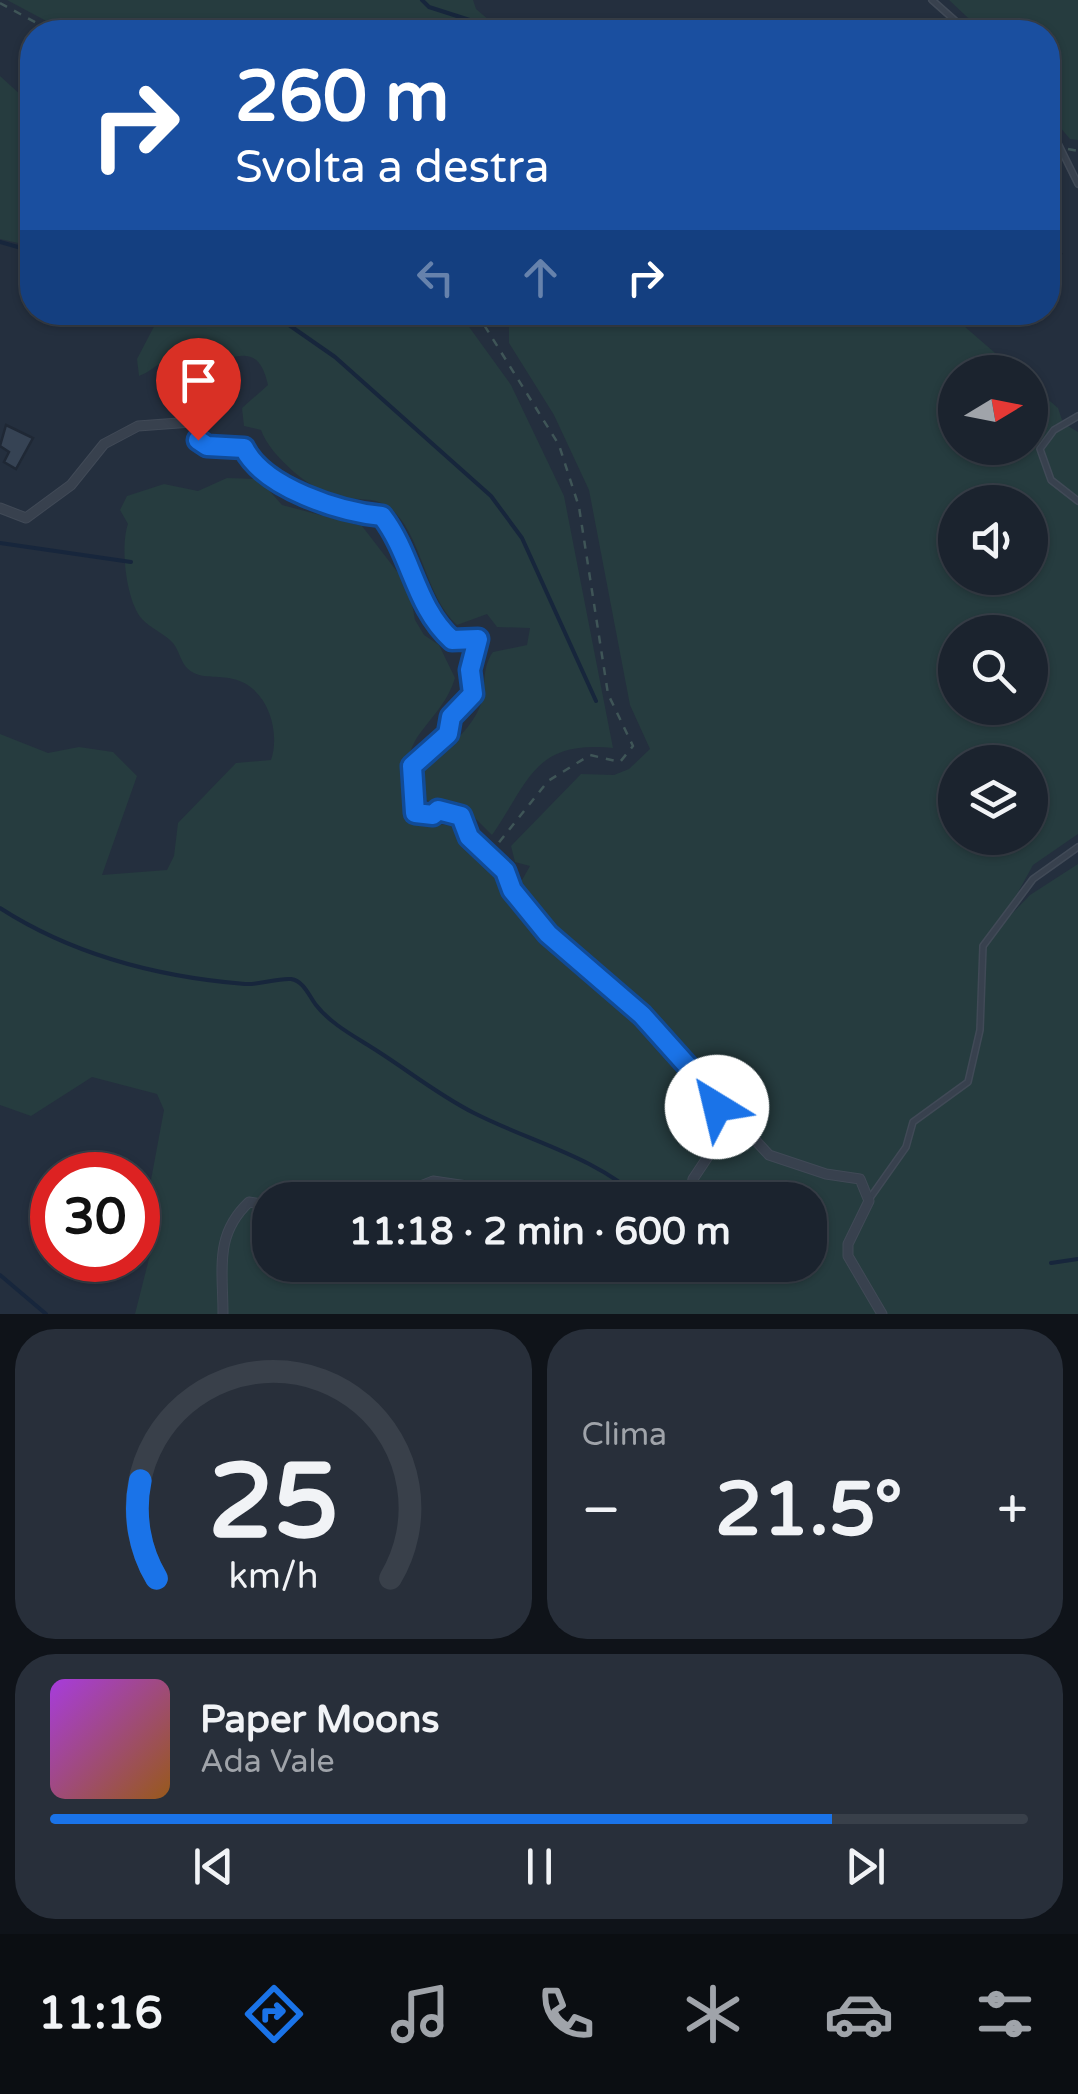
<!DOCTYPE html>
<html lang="it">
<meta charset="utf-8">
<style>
body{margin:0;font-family:"Varela Round",sans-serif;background:#282f3a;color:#f1f3f6;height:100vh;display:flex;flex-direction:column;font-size:38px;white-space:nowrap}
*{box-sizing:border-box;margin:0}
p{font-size:32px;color:#a0a4aa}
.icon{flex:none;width:55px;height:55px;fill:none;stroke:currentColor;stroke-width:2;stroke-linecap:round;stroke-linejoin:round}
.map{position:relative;height:1314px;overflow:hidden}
.panel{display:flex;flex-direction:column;gap:15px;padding:15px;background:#0f1319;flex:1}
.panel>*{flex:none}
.hud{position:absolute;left:20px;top:20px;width:1040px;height:305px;border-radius:40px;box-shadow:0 2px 8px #0004,0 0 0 2px #39404a;background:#1a4fa0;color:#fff;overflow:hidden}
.needle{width:65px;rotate:80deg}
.buttons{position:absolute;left:938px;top:355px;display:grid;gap:20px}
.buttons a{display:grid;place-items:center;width:110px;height:110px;border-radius:50%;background:#1b232e;box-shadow:0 2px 8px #0004,0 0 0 2px #39404a;font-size:50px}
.speed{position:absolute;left:30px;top:1152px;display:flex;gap:20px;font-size:50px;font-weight:700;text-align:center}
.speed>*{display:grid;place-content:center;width:130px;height:130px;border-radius:50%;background:#1b232e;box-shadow:0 2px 8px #0004,0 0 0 2px #39404a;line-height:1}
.speed .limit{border:15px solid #d22;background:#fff;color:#111}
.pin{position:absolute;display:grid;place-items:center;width:85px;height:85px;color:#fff;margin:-102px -42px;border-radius:50% 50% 50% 0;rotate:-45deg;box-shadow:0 0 10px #0007}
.pin .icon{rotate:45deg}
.me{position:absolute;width:110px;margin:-55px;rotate:324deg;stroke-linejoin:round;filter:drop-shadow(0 0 8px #0008)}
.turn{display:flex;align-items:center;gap:35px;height:210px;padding:0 50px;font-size:45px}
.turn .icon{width:130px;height:130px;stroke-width:2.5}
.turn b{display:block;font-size:70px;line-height:85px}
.lanes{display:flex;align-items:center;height:95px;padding:0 50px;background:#0003;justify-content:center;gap:50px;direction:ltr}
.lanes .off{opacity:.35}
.big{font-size:75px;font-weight:700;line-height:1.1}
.panel .tile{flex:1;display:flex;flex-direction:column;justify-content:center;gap:15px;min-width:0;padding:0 35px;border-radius:40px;background:#282f3a}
.panel .dial{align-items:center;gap:0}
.dial svg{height:260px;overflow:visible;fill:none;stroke:#39404a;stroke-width:7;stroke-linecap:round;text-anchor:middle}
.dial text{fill:#f1f3f6;stroke:none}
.song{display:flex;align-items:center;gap:30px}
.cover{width:120px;height:120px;border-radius:15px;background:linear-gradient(135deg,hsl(280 70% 55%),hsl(30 70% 35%))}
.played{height:10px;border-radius:5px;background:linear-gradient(90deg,#1a73e8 80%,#39404a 80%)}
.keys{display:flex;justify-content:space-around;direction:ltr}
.heat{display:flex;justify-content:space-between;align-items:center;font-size:55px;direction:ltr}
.panel .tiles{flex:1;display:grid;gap:15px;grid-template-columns:1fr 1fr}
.tile:last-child{grid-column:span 2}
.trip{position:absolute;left:252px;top:1182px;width:575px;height:100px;border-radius:40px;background:#1b232e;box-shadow:0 2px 8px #0004,0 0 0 2px #39404a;font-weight:700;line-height:100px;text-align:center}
.tabs{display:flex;height:160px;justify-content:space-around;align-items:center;background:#0b0e12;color:#a0a4aa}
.tabs .icon{width:70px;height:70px}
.tabs .selected{color:#1a73e8}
.tabs b{font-size:45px;color:#f1f3f6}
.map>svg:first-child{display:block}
.green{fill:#263c3f;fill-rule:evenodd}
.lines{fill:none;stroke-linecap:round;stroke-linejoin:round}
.stream{stroke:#17263c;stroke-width:4}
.building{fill:#364354;stroke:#1f2835;stroke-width:2.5}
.lane-casing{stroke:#414a57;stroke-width:8}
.street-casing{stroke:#414a57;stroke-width:11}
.path{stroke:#3f5557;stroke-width:2.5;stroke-dasharray:8 8;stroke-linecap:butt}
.lane{stroke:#38414e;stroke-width:5}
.street{stroke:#38414e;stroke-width:9}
.route-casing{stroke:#114b97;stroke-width:25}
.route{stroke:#1a73e8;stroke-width:18}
</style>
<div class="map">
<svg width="1078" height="1314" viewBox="0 0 1078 1314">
<rect width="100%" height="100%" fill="#242f3e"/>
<path class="green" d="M7 0H473L476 9 503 32H67Z
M949 0H1078V140L1070 139 1048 113V32H983Z
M0 76 22 96 32 98V246L0 239Z
M161 313H459L511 385 564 496 613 748C534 740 530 780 492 835L466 809 433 804 419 795 417 779C435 756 463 739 477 713 489 692 479 671 493 652L527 645 530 628 497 627 487 614 457 625C424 596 421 528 387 506 374 497 357 500 342 498 313 493 270 456 261 430L244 426 242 408 268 385C257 335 230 365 198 362 188 361 177 355 167 360 157 364 150 372 139 376L137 359Z
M495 313H949L1017 372H955V448H1030V384L1058 408 1063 423 1078 432V834L1033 865 999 927 1030 895 1078 864V1314H135L156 1231 151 1180 164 1110 157 1094 92 1077 31 1116 0 1105V734L48 753 79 747 113 752 137 776 102 875 167 870 174 856 178 823 236 763 271 760C281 731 267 686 233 679 218 675 201 680 188 669 181 663 179 650 173 643 164 633 151 629 142 619 126 601 120 546 128 524L120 510 127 496 164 484 198 491 227 478 259 479 282 505 362 526 409 587 415 620 424 635 439 645 455 678C448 701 435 713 421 732 402 756 404 790 408 818L462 828C479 852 490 876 522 880L530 866 515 862 511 846 581 774 614 775 629 769 650 749 630 705 589 490 554 415 509 343V327ZM955 502H1030V578H955ZM955 632H1030V708H955ZM955 762H1030V838H955ZM270 1200H810V1265H270Z"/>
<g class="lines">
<path class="stream" d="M422 0 429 7 507 32
M0 242 32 251
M259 312 289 325 335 357 491 496 522 538 596 701
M0 543 131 562
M0 908C73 955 159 977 245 984 260 985 276 978 291 979 304 981 309 996 316 1005 330 1023 352 1035 371 1047 405 1068 438 1095 474 1113 531 1142 594 1156 642 1200
M1051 1263 1078 1259
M719 1265 723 1268
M0 1275 46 1314"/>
</g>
<path class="building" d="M1048 251 1061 254 1057 270 1048 268Z
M6 425 33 438 16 469 4 462 9 452 0 446Z"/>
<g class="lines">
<g class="lane-casing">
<path id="lane" d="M932 0 968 32
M1048 123 1078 184
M1078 416 1054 430 1040 449 1051 480 1078 501
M870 1198 906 1147 913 1122 968 1082 980 1030 983 946 1033 879 1078 847"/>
</g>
<g class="street-casing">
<path id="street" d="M0 508 26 518 71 485 104 444 138 426 192 422 199 442 245 447C265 488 340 512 382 516 412 555 415 606 452 640L478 639 471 670 473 694 451 717 447 734 413 766 415 813 433 815 438 810 461 816 469 837 505 871 512 890 548 934 642 1015 719 1101
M385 1200 433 1181 563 1200
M689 1200 693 1179 719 1140V1101L769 1155 826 1174 860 1179 869 1201 848 1244V1256L882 1314
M223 1314C223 1269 214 1235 249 1202L270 1205"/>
</g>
<path class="path" d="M0 3 53 32
M1068 149 1078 151
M476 312 559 445 579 507 608 694 633 746 620 762 590 755 548 781 496 846"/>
<use href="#lane" class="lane"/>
<use href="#street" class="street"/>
</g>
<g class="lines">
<g class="route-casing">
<path id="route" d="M198 440 207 446 244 448C264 488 340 512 382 516 412 555 415 607 452 640L478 639 470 670 473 694 451 717 448 734 412 766 415 813 433 815 438 810 461 816 469 837 505 871 512 890 548 934 642 1015 719 1101 717 1107"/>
</g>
<use href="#route" class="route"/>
</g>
</svg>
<div class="buttons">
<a><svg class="needle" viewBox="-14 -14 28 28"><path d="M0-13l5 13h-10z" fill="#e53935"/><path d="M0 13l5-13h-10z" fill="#a0a4aa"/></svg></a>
<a><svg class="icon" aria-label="sound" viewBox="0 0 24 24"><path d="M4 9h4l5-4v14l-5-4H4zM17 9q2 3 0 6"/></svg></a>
<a><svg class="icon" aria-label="search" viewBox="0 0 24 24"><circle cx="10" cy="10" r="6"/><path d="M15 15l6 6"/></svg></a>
<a><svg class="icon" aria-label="layers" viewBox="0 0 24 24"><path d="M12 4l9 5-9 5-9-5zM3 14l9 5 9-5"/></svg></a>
</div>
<div class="speed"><div class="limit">30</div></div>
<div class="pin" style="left:198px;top:440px;background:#d93025"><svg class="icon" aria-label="arrive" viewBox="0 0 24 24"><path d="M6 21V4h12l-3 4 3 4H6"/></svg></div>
<svg class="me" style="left:717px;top:1107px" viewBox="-20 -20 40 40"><circle r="19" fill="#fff"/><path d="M0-13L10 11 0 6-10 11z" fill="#1a73e8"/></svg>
<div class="trip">11:18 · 2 min · 600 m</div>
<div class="hud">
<div class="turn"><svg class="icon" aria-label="right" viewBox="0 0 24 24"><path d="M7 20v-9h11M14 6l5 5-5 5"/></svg><div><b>260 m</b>Svolta a destra</div></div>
<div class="lanes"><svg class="icon off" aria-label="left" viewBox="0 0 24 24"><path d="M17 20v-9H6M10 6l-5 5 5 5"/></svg><svg class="icon off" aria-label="ahead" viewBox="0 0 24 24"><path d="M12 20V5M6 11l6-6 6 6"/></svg><svg class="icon" aria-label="right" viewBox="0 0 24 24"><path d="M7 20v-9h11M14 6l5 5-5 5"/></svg></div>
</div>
</div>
<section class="panel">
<div class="tiles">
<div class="tile dial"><svg viewBox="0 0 100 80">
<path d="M14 69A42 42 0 1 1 86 69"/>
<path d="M14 69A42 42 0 0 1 9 39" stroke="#1a73e8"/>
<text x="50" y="56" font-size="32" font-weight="700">25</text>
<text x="50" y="72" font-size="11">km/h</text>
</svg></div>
<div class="tile"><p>Clima</p>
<div class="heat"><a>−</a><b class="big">21.5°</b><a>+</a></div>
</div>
<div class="tile">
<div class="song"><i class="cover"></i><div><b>Paper Moons</b><p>Ada Vale</p></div></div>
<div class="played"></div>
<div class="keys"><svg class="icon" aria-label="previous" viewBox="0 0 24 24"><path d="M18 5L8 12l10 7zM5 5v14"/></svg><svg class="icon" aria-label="pause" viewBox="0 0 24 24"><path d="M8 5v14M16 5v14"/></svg><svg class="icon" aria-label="next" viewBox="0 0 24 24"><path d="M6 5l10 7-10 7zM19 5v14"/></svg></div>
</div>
</div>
</section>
<nav class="tabs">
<b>11:16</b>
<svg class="icon selected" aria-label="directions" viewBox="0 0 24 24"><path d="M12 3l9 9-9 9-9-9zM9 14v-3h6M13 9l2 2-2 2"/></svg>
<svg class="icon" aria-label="music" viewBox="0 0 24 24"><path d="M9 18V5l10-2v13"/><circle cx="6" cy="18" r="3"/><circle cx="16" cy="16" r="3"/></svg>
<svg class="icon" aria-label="phone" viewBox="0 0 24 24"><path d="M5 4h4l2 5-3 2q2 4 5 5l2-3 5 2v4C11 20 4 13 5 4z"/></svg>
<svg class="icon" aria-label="climate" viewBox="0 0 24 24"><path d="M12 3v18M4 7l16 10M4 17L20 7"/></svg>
<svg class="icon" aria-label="car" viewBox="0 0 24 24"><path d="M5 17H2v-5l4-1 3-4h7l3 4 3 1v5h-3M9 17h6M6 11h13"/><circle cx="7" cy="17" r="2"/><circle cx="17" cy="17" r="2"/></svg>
<svg class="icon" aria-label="filters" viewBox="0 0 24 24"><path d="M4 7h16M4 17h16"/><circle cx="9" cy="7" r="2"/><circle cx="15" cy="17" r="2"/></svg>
</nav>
